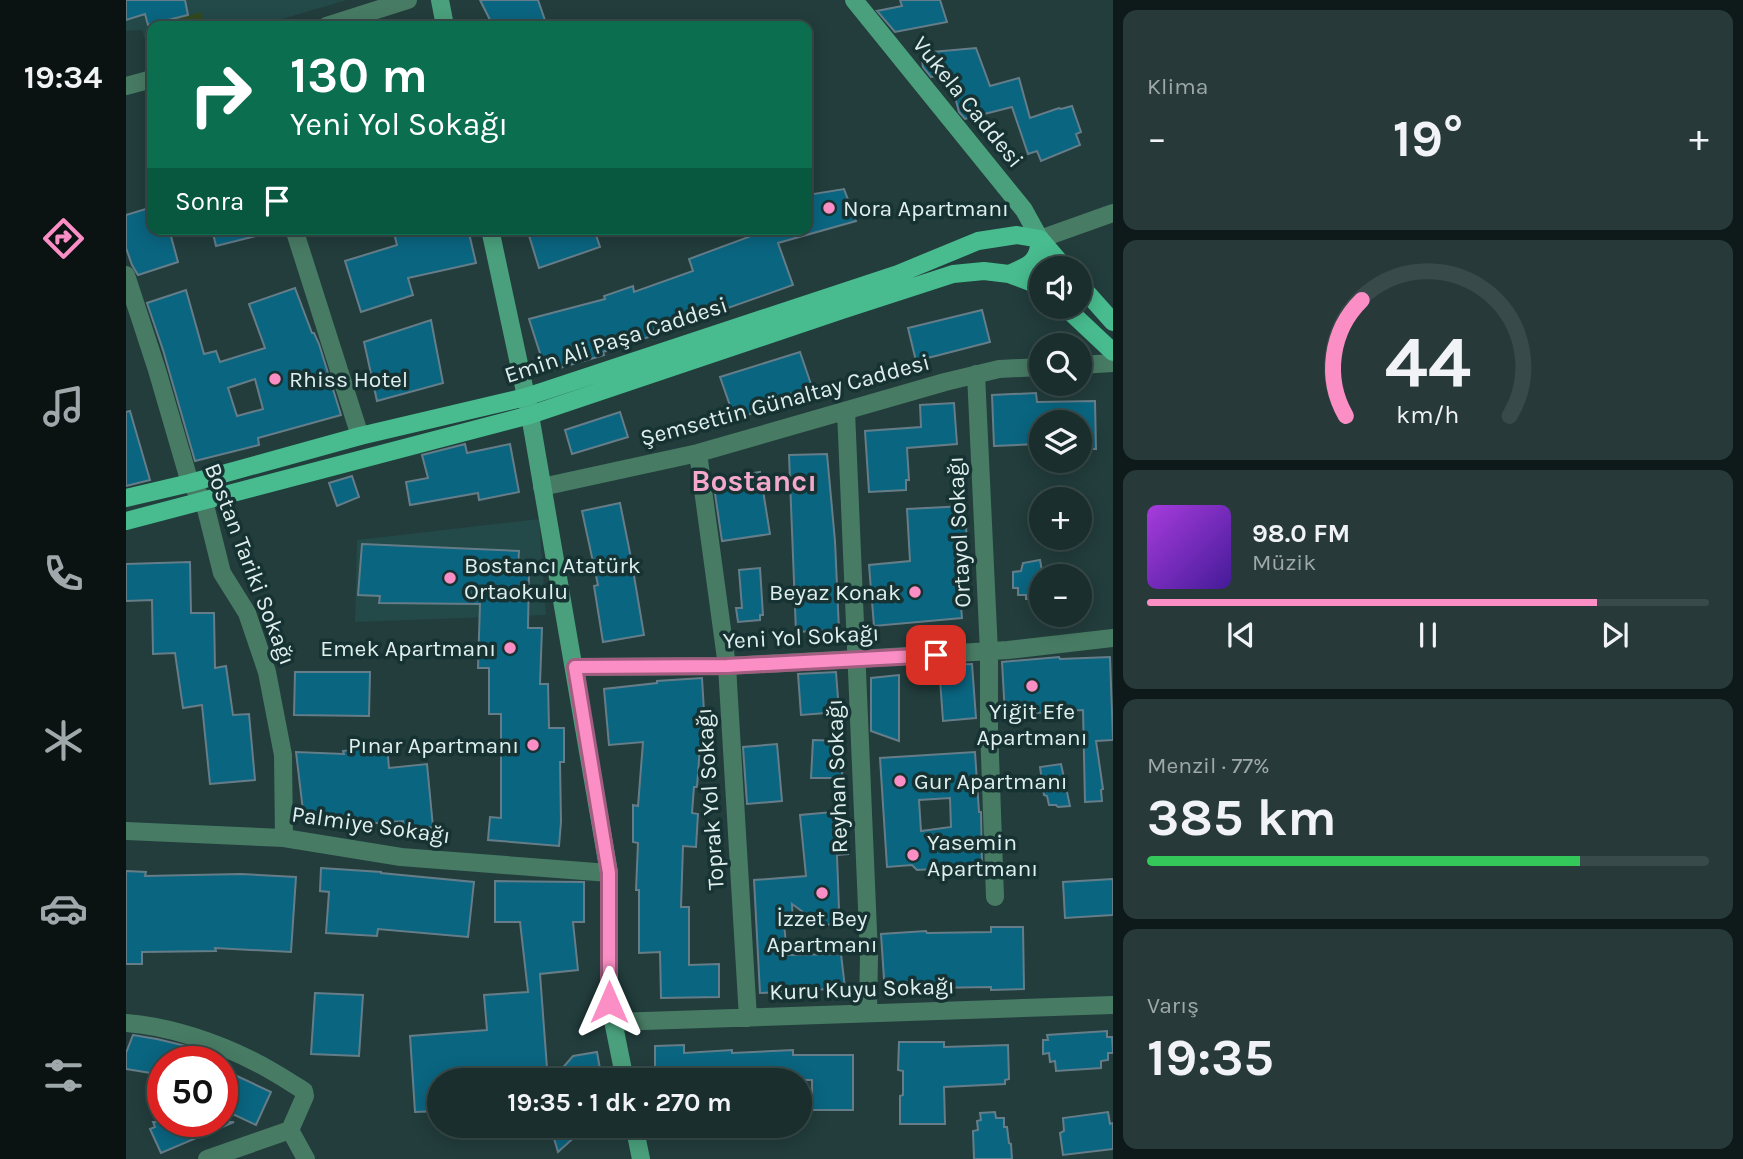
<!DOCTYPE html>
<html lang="tr">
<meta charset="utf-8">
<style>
body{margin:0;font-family:Karla,sans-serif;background:#273a39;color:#f1f3f6;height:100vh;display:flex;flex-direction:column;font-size:26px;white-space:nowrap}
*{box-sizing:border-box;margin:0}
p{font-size:23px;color:#9fa8aa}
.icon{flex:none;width:38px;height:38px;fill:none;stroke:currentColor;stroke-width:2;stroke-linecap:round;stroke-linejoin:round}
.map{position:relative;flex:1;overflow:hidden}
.side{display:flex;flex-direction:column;gap:10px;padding:10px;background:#0e1919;width:630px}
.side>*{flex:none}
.banner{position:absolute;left:21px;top:21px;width:665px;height:214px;border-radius:14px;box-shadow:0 4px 18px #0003,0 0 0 2px #384a49;background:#0b6e4f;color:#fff;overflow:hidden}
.fabs{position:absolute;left:903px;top:256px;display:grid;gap:14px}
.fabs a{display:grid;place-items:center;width:63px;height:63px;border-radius:50%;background:#1a2e2d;box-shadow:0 4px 18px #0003,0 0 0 2px #384a49;font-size:35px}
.speed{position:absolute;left:21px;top:1046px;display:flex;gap:14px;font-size:35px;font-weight:700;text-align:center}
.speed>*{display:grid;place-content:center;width:91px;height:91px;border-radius:50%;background:#1a2e2d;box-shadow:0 4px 18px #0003,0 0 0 2px #384a49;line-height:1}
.speed .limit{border:10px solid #d22;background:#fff;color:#111}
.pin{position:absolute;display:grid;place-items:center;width:60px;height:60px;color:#fff;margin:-30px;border-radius:14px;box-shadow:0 4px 10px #0006}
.me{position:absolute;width:77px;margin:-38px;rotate:0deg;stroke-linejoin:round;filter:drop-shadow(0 0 5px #0008)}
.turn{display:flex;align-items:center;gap:24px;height:147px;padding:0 28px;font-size:32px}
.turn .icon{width:91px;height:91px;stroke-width:2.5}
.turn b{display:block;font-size:49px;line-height:60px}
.then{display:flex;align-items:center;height:66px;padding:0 28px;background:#0003;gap:14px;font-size:26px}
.big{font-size:52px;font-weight:700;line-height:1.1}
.side .widget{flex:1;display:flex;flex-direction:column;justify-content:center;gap:10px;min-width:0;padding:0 24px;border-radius:14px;background:#273a39}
.side .dial{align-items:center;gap:0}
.dial svg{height:182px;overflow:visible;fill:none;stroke:#384a49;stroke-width:7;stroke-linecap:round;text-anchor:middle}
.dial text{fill:#f1f3f6;stroke:none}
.song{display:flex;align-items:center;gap:21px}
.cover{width:84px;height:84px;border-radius:10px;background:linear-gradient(135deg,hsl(280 70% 55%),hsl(260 70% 35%))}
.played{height:7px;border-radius:4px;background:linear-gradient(90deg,#fb8fc5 80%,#384a49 80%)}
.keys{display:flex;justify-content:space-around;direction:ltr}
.heat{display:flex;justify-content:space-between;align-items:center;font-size:38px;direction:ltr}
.charge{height:10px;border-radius:5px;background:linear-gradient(90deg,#34c759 77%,#384a49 0)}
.trip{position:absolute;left:301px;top:1068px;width:385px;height:70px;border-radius:35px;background:#1a2e2d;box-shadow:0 4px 18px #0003,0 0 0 2px #384a49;font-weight:700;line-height:70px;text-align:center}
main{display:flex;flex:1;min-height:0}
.tab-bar{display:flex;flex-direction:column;width:126px;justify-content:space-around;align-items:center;background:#0a1212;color:#9fa8aa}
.tab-bar .icon{width:49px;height:49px}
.tab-bar .selected{color:#fb8fc5}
.tab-bar b{font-size:32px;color:#f1f3f6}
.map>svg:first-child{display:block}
.built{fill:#234948}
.green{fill:#324a1f}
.building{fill:#0a6580;stroke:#657d88;stroke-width:2;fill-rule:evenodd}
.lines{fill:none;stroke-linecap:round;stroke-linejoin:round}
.minor{stroke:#487b64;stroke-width:18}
.tertiary{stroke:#487b64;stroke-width:18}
.secondary{stroke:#4aa07c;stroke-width:18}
.primary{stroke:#48bc8f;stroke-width:18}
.route-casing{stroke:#a35d80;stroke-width:18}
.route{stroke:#fb8fc5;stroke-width:12}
.poi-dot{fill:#fb8fc5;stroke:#173232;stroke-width:2.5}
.labels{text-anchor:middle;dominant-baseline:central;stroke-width:7;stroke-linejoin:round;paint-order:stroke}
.street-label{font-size:23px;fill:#dfefee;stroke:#173232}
.poi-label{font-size:23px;fill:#dfefee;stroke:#173232;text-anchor:start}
.district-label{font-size:30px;font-weight:bold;fill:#f4a8cc;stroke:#173232}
</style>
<main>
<nav class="tab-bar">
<b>19:34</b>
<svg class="icon selected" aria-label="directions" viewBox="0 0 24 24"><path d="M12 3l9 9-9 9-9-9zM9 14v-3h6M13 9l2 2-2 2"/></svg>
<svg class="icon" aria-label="music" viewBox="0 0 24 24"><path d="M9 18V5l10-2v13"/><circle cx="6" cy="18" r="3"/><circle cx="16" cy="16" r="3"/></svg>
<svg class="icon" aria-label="phone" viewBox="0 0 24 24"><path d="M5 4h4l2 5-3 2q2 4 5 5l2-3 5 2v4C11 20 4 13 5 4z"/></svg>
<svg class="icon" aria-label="climate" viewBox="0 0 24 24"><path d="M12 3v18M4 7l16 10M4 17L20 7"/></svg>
<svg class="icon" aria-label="car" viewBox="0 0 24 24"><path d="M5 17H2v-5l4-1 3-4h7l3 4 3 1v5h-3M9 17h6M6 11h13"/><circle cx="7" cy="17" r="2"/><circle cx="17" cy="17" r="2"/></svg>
<svg class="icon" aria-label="filters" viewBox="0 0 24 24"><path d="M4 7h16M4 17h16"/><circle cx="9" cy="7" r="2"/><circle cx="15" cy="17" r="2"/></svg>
</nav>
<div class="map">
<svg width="987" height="1159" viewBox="0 0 987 1159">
<rect width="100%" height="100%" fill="#223d3c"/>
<path class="built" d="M0 0H221L132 26H26V57L25 58 16 30 0 31Z
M413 519 420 615 229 622 231 540Z"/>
<path class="green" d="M75 12 79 26H29Z"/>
<path class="building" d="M0 0H59L62 15 22 25 19 14 0 20Z
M354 0H412L421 26H367Z
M774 0H814L821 22 769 32 751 11 776 6Z
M850 48 864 86 893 78 904 118 933 108 935 109 946 106 955 132 950 134 954 145 915 161 911 151 902 154 886 107 839 119 833 112 823 74 805 77 797 67 795 53Z
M718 189 730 221 652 243 667 285 582 315 581 311 521 332 523 337 477 352 478 355 420 372 403 319 479 299 478 296 507 286 508 292 567 271 563 259 644 229H681V195Z
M26 207V229H43L52 262 12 275 6 265 0 248V215Z
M86 229H137L138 234 90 246Z
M267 229H342L350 263 282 278 287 295 235 312 219 261 271 245Z
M401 229H468L474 247 413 268Z
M169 288 186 333H188L193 344 215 415 132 438 133 445 69 461 37 350 21 303 60 290 78 354 90 351 94 362 139 348 123 304ZM129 379 137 409 111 416 102 388Z
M856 310 864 342 790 361 782 328Z
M305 320 317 383 251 401 238 342Z
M674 352 686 387 630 405 632 411 609 420 594 377Z
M910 393 911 402 969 401 970 449H954V422H911L912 444 868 446 866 395Z
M828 403 831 444 781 448 783 480H780V490L743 492 739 431 795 427 794 405Z
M4 411 24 480 0 486V412Z
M494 412 502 437 446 454 439 430Z
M339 444 341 453 384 444 393 492 353 500 352 493 284 505 280 482 302 478 296 455Z
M701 454 709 541 713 630 670 632 663 455Z
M634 472 644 534 596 541 587 480Z
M226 476 233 497 211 506 203 483Z
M494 503 505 558 518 635 477 642 468 586 472 585 456 511Z
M839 506 841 545H830L836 618 748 626 743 565 784 561 781 509Z
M236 544 393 551 392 568 403 569 402 628H416L414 684H422L423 728H438V762H434L435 822 433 846 362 840 364 817 375 818V714H363V668H352L354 604 253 603 254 596 232 595Z
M914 560 917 576H915V599H900V595H892V588H887V572L895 571 897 563Z
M64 562 65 613H88L89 668 100 666 107 715 123 714 129 780 84 784 76 705 57 708 49 653 27 654 26 600 0 601V564Z
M634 568 637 615H634V620L612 622 610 608H616L613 570Z
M933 657 934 659 984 657 987 740 970 741 977 789 975 790 976 801 959 802 957 710 879 715 876 662Z
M846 664 850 718 817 721 813 665Z
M169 672H244L243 716 168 715Z
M710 672 713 712 675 715 672 674Z
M773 675V741L745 731V678Z
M576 678 580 745 574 746 571 787H568L566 813 572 814 570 847 557 846 555 907H563V965L593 964V997L535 998 534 952 513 953V890H510L512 843 507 842V805L512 806 517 742 483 745 478 689 531 683V681Z
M687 740 717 741 716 778H685Z
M651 744 656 801 621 804 617 747Z
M261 745 263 768 301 764 307 827 278 830 277 821 225 825 224 817 178 819 170 752 218 754 217 751Z
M849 752 853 812H855L856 866 791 870 786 865 761 867 754 758ZM824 798 825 827 795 831 793 800Z
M935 764 944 806 932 807 930 805H923L921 796 918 795 914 767Z
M718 811 722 854 711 855 713 909 709 910 710 924 695 925 666 904 667 923H658L661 955 715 954 719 988 634 993 628 880 680 876 674 815Z
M195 868 255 872V873L348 882 342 937 252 929 251 936 200 933 203 892 194 891Z
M0 871 20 872 19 876 115 874 170 877 165 952 89 948 90 951 16 952V964H0Z
M987 879V915L939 918 937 882Z
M369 881 458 882V922H447L452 970 414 974 421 1068 344 1073V1080H313V1111L289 1112 284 1036 361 1030 358 995 402 992 394 922H369Z
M865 927H897L898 989 865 990V987L802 988V992L759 994 755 934 800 931 801 933 865 932Z
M189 993 237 995 233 1056 185 1054Z
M981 1031V1037H986L987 1053H982V1060L975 1061V1068L930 1071 929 1061 924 1062 923 1053 917 1054V1040H922L921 1035Z
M7 1035 31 1039 60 1046 56 1062H37V1075L0 1069V1053Z
M773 1042H818V1047L882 1045 883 1079 879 1080V1084L818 1087 819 1124H774V1096L777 1095V1071L772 1070Z
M558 1045V1053L606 1050V1053L667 1050V1055H727V1110H686V1080H529V1046Z
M471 1052 476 1080H426L447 1056Z
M96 1069 145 1092 130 1125 96 1109Z
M869 1112 870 1118H878V1127H881L883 1143 885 1144 886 1159H848L847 1131 852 1130 851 1121 855 1120 854 1113Z
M982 1112 984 1124 987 1123V1149L937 1155 934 1133 938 1131 937 1118Z
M27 1122H108L35 1153 24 1129 29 1127Z
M424 1125H462L432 1152Z"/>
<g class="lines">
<path class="minor" d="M200 26 282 0
M0 86 26 79
M168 229 234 436
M0 275 31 370 64 483 78 501 96 573 121 613 141 672 157 755 158 838
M954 365 987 363
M850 374 863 652V728L869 897
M720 411 743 955 742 1013
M572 453 601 666 622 1018
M416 487 572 453 819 382 873 369 915 367
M449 667 601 666 731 659 882 650 987 638
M0 831 158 838 275 857 483 873
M488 1022 987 1005
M0 1023C43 1026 93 1043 131 1063 147 1071 162 1081 178 1091L179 1096 164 1130
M164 1130 180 1159
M81 1159 164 1130"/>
<path class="tertiary" d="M914 239 987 213"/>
<path class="secondary" d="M314 0 319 26
M728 0 898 210 914 239
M364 229 404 415 483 873V1001L499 1080
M508 1125 515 1159"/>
<path class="primary" d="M914 239 939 268
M883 274C904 265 912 263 914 239
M954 285 987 322
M938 306 987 352
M0 498 64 483 234 436 400 397 772 274 852 241 891 235 914 239
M0 521 404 415 716 310 827 274 858 271 883 274 915 286"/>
</g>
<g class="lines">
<g class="route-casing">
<path id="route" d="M483 1002V873L449 667 601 666 810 655"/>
</g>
<use href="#route" class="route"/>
</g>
<g class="poi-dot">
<circle cx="703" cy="208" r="7"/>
<circle cx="149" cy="379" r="7"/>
<circle cx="324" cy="578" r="7"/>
<circle cx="789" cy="592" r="7"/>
<circle cx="384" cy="648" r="7"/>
<circle cx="906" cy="686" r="7"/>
<circle cx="407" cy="745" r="7"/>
<circle cx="774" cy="781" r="7"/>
<circle cx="787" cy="855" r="7"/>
<circle cx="696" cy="893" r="7"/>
</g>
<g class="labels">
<g class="street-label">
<text transform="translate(842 102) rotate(51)">Vukela Caddesi</text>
<text transform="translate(490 340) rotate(-18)">Emin Ali Paşa Caddesi</text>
<text transform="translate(659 400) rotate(-15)">Şemsettin Günaltay Caddesi</text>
<text transform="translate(833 532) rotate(-93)">Ortayol Sokağı</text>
<text transform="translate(124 564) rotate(69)">Bostan Tariki Sokağı</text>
<text transform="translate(675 637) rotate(-3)">Yeni Yol Sokağı</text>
<text transform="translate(711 776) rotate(-92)">Reyhan Sokağı</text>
<text transform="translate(584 799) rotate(-94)">Toprak Yol Sokağı</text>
<text transform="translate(245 825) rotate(8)">Palmiye Sokağı</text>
<text transform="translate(736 989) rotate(-2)">Kuru Kuyu Sokağı</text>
</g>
<g class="poi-label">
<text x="717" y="208">Nora Apartmanı</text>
<text x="163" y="379">Rhiss Hotel</text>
<text x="338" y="565">Bostancı Atatürk<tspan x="338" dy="26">Ortaokulu</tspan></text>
<text x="775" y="592" text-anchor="end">Beyaz Konak</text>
<text x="370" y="648" text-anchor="end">Emek Apartmanı</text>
<text x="906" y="711" text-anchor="middle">Yiğit Efe<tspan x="906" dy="26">Apartmanı</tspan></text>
<text x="393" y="745" text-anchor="end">Pınar Apartmanı</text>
<text x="788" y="781">Gur Apartmanı</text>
<text x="801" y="842">Yasemin<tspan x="801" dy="26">Apartmanı</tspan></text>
<text x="696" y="918" text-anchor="middle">İzzet Bey<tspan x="696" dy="26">Apartmanı</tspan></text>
</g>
<g class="district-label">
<text x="628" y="481">Bostancı</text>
</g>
</g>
</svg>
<div class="fabs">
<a><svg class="icon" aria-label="sound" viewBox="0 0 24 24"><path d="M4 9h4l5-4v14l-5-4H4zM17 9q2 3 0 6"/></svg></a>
<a><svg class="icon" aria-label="search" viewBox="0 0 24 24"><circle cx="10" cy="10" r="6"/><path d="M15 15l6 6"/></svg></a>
<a><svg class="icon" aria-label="layers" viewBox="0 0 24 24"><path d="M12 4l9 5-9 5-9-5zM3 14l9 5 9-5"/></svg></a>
<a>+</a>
<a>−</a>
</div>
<div class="speed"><div class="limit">50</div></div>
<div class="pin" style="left:810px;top:655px;background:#d93025"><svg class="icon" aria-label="arrive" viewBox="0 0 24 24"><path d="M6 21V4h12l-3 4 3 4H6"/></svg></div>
<svg class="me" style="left:483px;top:1002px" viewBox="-20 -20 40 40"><path d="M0-17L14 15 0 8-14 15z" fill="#fb8fc5" stroke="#fff" stroke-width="4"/></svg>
<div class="trip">19:35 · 1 dk · 270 m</div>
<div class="banner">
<div class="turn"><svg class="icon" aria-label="right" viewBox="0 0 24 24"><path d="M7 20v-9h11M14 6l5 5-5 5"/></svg><div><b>130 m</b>Yeni Yol Sokağı</div></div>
<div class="then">Sonra<svg class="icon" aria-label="arrive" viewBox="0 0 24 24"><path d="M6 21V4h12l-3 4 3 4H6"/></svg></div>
</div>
</div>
<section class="side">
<div class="widget"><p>Klima</p>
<div class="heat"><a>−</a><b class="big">19°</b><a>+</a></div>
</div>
<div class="widget dial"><svg viewBox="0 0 100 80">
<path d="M14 69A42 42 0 1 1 86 69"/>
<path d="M14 69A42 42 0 0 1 21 18" stroke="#fb8fc5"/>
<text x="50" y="56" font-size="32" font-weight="700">44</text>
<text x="50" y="72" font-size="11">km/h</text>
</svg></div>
<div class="widget">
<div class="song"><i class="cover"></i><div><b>98.0 FM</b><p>Müzik</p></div></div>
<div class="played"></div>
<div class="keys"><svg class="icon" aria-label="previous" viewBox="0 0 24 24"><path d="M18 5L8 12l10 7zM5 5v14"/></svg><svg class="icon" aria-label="pause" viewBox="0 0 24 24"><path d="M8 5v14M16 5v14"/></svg><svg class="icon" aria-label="next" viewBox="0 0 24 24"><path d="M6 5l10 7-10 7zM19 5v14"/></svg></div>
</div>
<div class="widget"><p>Menzil · 77%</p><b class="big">385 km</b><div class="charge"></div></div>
<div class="widget"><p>Varış</p><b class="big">19:35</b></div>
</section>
</main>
